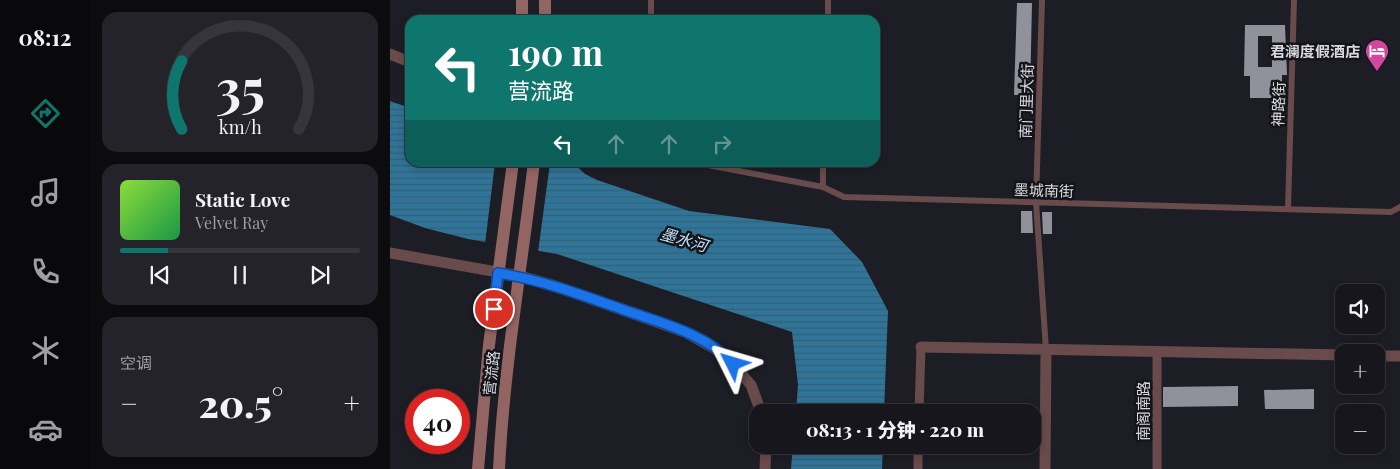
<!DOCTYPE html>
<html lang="zh">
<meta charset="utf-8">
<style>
body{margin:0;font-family:"Playfair Display","Noto Sans SC",serif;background:#232329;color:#f1f3f6;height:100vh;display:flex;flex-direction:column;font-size:19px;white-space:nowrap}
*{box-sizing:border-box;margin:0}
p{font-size:16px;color:#9e9fa3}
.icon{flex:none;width:28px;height:28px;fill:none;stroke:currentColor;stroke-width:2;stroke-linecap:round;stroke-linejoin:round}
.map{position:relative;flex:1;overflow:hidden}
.drawer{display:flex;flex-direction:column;gap:12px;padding:12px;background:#0c0c0f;width:300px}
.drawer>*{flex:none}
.guide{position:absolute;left:15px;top:15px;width:475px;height:152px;border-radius:15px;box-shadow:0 2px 8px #0003,0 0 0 1px #35353b;background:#0f766e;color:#fff;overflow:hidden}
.tools{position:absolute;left:945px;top:284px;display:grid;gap:10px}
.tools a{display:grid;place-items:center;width:50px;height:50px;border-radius:10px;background:#16161c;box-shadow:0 2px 8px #0003,0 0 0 1px #35353b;font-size:25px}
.speed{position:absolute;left:15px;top:389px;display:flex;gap:10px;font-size:25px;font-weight:700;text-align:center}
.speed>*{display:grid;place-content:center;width:65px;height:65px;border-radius:50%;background:#16161c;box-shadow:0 2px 8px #0003,0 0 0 1px #35353b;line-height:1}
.speed .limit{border:8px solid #d22;background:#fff;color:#111}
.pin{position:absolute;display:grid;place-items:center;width:42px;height:42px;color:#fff;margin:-21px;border:2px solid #fff;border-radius:50%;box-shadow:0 1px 5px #0007}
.me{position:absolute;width:55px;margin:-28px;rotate:310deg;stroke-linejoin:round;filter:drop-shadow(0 0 4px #0008)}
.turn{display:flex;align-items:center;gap:18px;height:105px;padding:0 20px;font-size:22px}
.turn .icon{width:65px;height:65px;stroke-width:2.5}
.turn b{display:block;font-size:35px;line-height:42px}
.lanes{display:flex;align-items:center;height:48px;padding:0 20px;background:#0003;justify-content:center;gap:25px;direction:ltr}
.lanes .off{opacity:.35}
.big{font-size:38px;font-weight:800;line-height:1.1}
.drawer .card{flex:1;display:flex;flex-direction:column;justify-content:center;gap:8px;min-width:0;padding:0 18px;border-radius:15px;background:#232329}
.drawer .dial{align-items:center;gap:0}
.dial svg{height:130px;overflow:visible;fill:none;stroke:#35353b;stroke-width:7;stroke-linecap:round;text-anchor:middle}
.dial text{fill:#f1f3f6;stroke:none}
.song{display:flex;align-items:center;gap:15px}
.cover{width:60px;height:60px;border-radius:8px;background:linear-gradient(135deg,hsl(90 70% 55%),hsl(140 70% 35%))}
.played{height:5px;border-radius:2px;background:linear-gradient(90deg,#0f766e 20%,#35353b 20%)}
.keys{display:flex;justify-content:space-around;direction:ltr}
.heat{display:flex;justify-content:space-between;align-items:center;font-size:28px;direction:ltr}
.trip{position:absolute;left:359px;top:404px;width:292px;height:50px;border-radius:15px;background:#16161c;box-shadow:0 2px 8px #0003,0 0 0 1px #35353b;font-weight:800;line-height:50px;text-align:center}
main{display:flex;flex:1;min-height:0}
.dock{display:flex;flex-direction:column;width:90px;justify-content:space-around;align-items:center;background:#09090b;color:#9e9fa3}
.dock .icon{width:35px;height:35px}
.dock .on{color:#0f766e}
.dock b{font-size:22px;color:#f1f3f6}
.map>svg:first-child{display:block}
.water{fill:url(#water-rules)}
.pier{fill:#1d1d25}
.building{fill:#90919b;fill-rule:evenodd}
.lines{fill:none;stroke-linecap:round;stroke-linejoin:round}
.pedestrian{stroke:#684b4a;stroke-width:6}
.minor{stroke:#684b4a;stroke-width:9}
.tertiary{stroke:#684b4a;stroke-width:11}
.secondary{stroke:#926462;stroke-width:12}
.route-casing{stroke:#114b97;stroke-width:12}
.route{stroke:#1a73e8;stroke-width:9}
.labels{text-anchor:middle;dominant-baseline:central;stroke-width:5;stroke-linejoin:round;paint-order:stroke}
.poi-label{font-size:15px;font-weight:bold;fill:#d9d9de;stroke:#14141b;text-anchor:end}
.street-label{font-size:15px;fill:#d9d9de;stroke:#14141b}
.water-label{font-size:16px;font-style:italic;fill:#bde0f6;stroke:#14141b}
</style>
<main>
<nav class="dock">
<b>08:12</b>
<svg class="icon on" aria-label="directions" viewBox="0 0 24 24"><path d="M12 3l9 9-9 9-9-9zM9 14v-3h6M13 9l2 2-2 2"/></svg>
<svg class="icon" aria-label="music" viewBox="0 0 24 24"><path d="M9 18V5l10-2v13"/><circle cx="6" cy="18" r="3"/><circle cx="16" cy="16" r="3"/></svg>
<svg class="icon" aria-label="phone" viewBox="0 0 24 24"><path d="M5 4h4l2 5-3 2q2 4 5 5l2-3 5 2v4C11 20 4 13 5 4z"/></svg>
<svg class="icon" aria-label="climate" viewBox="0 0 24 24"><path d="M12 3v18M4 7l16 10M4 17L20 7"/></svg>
<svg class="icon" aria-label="car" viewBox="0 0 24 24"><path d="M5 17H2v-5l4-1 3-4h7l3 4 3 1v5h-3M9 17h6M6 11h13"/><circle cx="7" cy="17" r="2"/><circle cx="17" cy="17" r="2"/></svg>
</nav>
<section class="drawer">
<div class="card dial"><svg viewBox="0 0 100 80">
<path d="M14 69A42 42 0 1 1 86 69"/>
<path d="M14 69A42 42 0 0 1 14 27" stroke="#0f766e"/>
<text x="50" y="56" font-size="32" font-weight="700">35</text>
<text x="50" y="72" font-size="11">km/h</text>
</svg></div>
<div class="card">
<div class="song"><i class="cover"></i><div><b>Static Love</b><p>Velvet Ray</p></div></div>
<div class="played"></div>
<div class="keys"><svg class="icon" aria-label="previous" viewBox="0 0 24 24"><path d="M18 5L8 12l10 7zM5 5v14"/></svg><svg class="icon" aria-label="pause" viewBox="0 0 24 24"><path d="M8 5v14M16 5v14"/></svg><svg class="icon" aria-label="next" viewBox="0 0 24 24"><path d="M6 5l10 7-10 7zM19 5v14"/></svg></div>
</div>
<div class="card"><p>空调</p>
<div class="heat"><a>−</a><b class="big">20.5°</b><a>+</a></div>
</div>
</section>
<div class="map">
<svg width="1010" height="469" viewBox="0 0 1010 469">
<defs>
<pattern id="water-rules" width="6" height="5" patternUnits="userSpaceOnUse" patternTransform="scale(1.25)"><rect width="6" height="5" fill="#2f7599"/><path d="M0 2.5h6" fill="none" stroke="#375e72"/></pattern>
</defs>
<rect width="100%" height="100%" fill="#1d1d25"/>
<path class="water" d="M0 101 20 108V162L183 163 195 174 207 180 299 211 440 229 472 262 498 311 494 412H406L408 385 402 332 167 254 78 239 35 228 0 215Z
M403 445H493L492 469H401Z"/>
<path class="pier" d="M105 163H160L148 252 95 244Z"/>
<path class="building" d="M627 3H642L640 95H624Z
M855 25H895L897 75H892V98H860V76H854ZM868 36H882V67H868Z
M631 211H642L643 233H631Z
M652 212H662V234H653Z
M848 386V406L773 407V387Z
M924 389V409H875L874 390Z"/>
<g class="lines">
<path class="pedestrian" d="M652 0 646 202 656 350
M261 20V0
M438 20V0
M302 162 433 187 454 197 1001 212 1010 207
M433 187V162
M898 209 904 0"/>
<path class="minor" d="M767 353V469
M529 412 531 347
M528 469V445"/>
<path class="tertiary" d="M0 54 20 62
M0 253 130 276 162 285 295 332 334 354 361 385 371 412
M531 347 954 355
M986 356H1010
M375 469 376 445
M655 469 656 350"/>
<path class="secondary" d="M132 20V0
M155 20V0
M88 469 99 345 123 162
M109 469C114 366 132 264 144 162"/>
</g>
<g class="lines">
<g class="route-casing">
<path id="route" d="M104 309 108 273C152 280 192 295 234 310 271 323 317 334 343 364"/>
</g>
<use href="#route" class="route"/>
</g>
<defs>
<g id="hotel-pin" transform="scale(1.25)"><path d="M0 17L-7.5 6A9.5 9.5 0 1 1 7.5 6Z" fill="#d1479c" stroke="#14141b"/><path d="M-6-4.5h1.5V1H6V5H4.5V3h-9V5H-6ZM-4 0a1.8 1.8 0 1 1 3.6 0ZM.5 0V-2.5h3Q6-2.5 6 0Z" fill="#fff"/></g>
</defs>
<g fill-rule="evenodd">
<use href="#hotel-pin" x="987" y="51"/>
</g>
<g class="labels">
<g class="poi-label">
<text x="970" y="51">君澜度假酒店</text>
</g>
<g class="street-label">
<text transform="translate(636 101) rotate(-88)">南门里大街</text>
<text transform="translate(888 104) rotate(-88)">神路街</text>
<text transform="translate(654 190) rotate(2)">墨城南街</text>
<text transform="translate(101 373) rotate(-84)">营流路</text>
<text transform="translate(753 411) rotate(-90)">南阁南路</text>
</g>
<g class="water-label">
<text transform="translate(294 239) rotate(16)">墨水河</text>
</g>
</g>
</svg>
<div class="tools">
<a><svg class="icon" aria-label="sound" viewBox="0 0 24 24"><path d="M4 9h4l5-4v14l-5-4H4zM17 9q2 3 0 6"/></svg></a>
<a>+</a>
<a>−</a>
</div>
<div class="speed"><div class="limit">40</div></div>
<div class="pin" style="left:104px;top:309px;background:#d93025"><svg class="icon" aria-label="arrive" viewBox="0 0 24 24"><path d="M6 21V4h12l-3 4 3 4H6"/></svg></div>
<svg class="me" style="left:343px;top:364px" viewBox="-20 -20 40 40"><path d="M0-17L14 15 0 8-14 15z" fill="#1a73e8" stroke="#fff" stroke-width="4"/></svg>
<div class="trip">08:13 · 1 分钟 · 220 m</div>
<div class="guide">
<div class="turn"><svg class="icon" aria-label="left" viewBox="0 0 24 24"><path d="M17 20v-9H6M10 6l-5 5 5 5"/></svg><div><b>190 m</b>营流路</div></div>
<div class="lanes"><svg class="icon" aria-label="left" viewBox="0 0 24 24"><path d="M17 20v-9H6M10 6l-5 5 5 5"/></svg><svg class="icon off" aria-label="ahead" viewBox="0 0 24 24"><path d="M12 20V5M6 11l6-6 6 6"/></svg><svg class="icon off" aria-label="ahead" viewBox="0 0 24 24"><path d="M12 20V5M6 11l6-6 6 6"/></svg><svg class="icon off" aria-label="right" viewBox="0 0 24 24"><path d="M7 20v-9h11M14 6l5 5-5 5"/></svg></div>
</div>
</div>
</main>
